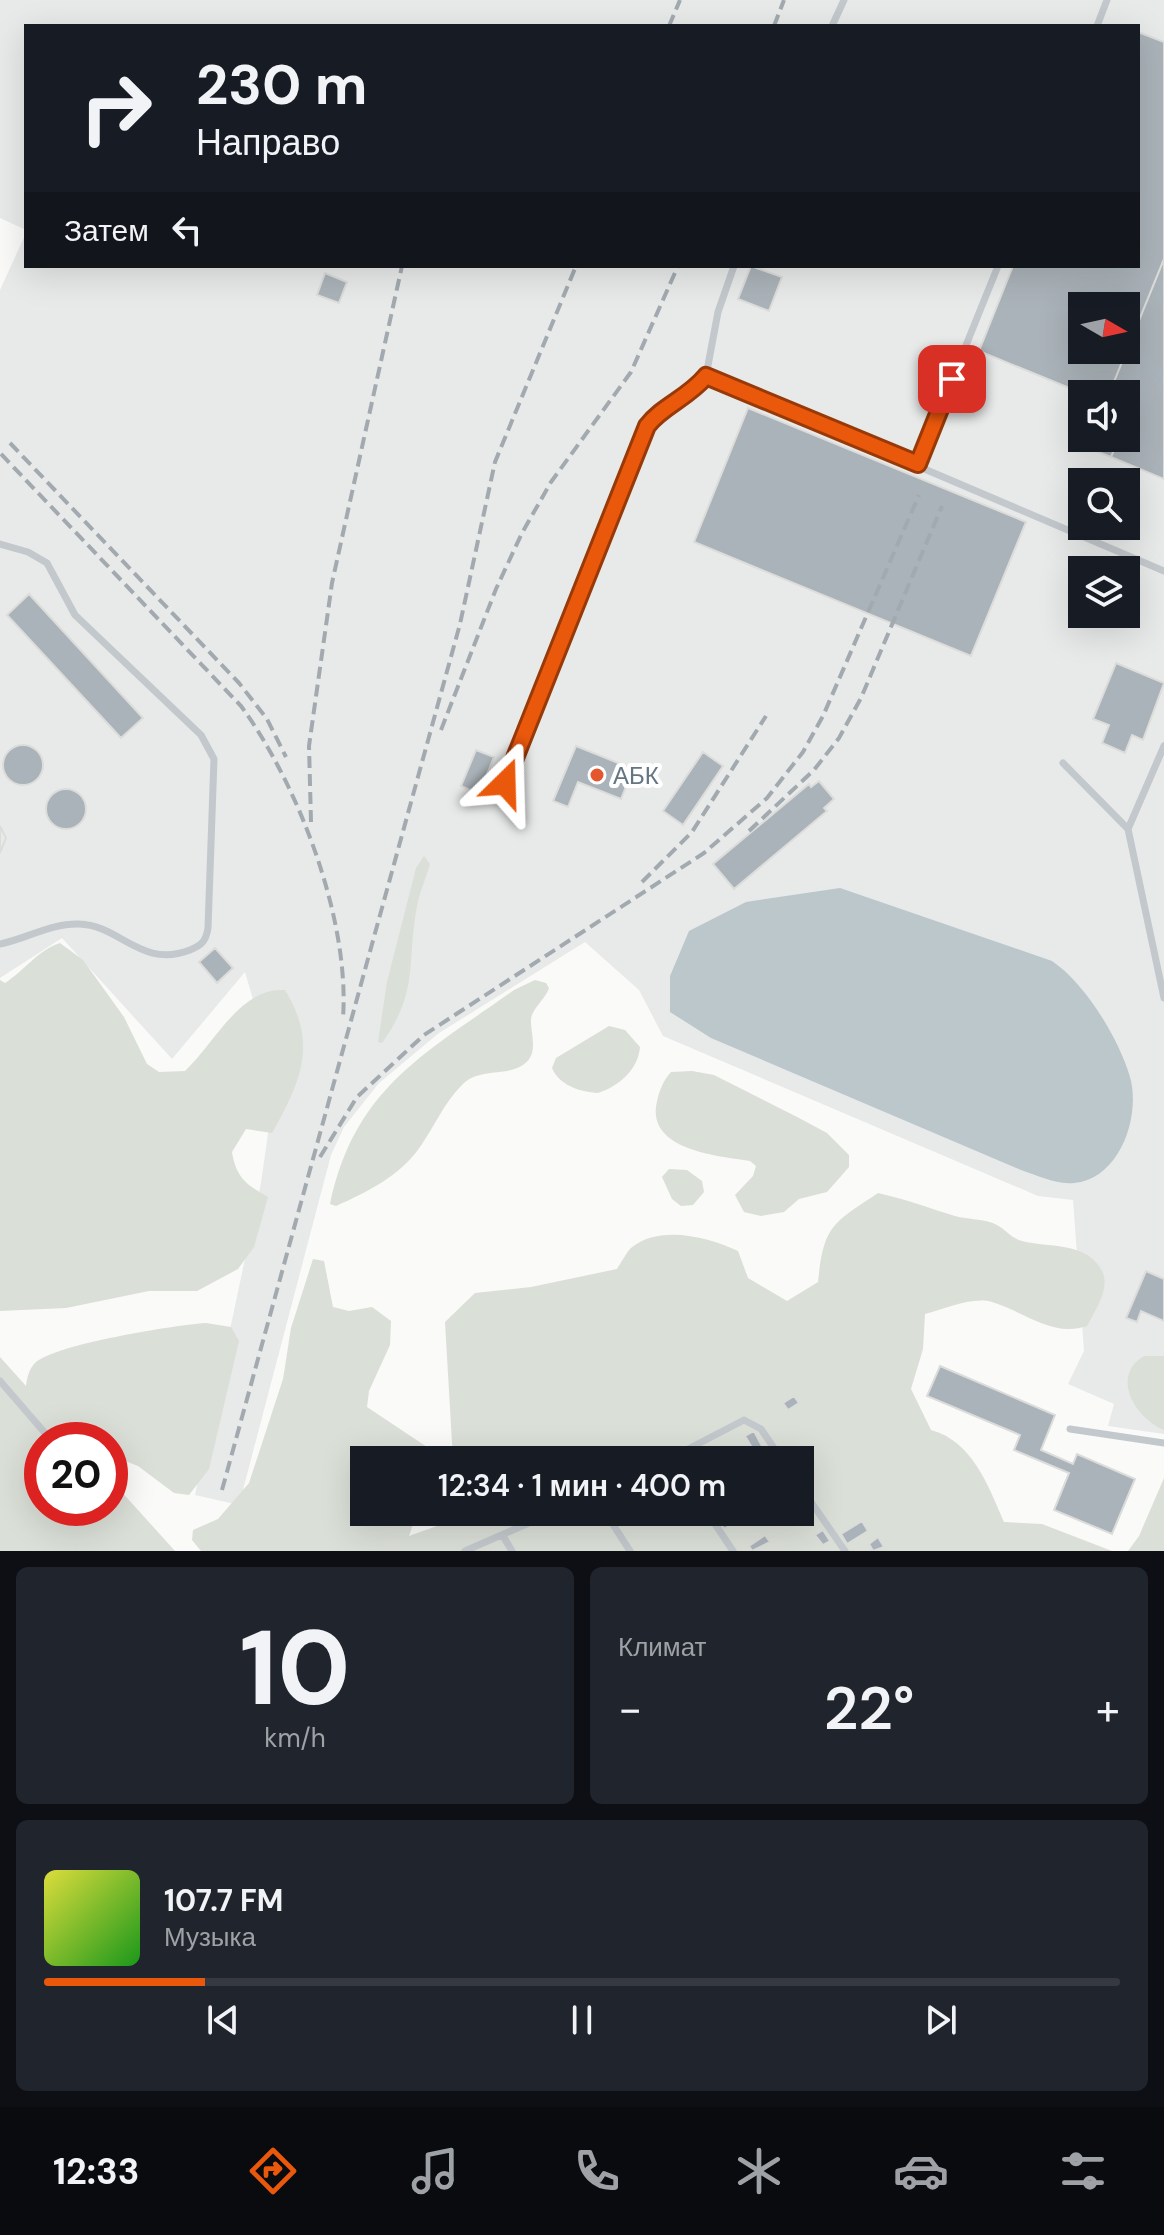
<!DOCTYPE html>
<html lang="ru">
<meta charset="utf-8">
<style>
body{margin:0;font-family:"DM Sans",sans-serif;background:#20242c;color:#f1f3f6;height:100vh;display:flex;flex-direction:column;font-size:30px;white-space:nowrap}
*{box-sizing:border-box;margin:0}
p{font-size:26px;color:#9ea1a6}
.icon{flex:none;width:44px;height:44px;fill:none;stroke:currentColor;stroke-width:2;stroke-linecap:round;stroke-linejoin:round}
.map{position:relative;height:1551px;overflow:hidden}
.drawer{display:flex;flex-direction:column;gap:16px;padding:16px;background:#0d0f14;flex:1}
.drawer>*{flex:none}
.guide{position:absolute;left:24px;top:24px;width:1116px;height:244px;border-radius:0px;box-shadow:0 8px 32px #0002;background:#171b24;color:#f1f3f6;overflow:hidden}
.needle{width:52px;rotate:99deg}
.controls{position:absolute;left:1068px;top:292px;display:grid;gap:16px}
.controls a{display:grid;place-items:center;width:72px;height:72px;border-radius:0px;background:#171b24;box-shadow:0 8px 32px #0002;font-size:40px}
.speed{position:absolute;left:24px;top:1422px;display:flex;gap:16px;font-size:40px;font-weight:700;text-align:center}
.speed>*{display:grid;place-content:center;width:104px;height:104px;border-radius:50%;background:#171b24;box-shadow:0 8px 32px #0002;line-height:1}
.speed .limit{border:12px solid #d22;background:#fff;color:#111}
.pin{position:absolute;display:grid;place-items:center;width:68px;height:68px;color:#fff;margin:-34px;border-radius:16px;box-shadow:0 4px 12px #0006}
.me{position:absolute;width:88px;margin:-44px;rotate:22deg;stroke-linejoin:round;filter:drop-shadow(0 0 6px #0008)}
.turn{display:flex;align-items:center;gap:28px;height:168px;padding:0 40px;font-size:36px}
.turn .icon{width:104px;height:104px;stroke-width:2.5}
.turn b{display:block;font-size:56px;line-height:68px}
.then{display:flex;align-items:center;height:76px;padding:0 40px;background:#0003;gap:16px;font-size:30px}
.big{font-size:60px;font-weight:600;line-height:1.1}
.drawer .widget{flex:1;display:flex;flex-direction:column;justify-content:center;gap:12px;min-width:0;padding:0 28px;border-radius:12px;background:#20242c}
.drawer .dial{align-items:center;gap:0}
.dial b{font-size:104px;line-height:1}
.song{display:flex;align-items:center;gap:24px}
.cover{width:96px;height:96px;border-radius:12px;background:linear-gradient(135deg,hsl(60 70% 55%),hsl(120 70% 35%))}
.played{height:8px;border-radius:4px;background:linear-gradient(90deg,#ea580c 15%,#363941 15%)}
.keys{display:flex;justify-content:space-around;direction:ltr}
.heat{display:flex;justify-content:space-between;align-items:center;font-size:44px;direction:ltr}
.drawer .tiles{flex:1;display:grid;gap:16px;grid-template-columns:1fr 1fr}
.widget:last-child{grid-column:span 2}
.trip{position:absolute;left:350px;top:1446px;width:464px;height:80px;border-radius:0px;background:#171b24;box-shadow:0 8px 32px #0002;font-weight:600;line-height:80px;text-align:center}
.menu{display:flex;height:128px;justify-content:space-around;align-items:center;background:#090b0e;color:#9ea1a6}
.menu .icon{width:56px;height:56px}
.menu .on{color:#ea580c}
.menu b{font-size:36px;color:#f1f3f6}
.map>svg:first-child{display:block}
.built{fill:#e8e9e9;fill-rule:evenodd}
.green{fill:#dadfd7}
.water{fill:#bbc7cb}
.building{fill:#aab3b9;stroke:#dcdcda;stroke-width:2;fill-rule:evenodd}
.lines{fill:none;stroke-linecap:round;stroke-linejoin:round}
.service{stroke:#c3c8cc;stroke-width:7}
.rail{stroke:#a2aab0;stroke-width:4;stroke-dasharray:12 6;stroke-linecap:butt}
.route-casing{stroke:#983908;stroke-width:20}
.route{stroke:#ea580c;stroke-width:14}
.poi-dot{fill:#e4572e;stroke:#fff;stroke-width:3}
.labels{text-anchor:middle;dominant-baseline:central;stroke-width:8;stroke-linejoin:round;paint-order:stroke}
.poi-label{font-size:24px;fill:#657683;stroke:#fff;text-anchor:start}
</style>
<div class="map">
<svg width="1164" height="1551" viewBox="0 0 1164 1551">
<rect width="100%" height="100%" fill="#fafaf8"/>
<path class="built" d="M0 0H1164V1434L1108 1426 1114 1404 1068 1384 1084 1351 1073 1200 1038 1196 663 1036 639 990 585 942 439 1033 379 1083 344 1127 331 1155 239 1505 195 1495 261 1183 270 1119 258 1017 245 972 172 1059 62 938 0 978V290L26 233V266H1138V26H26V230L0 218ZM1082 306H1126V350H1082ZM1082 394H1126V438H1082ZM1082 482H1126V526H1082ZM1082 570H1126V614H1082Z"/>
<path class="green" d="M424 856 430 864C426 878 420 891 417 906 406 963 420 990 382 1043L378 1042 387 982 416 868Z
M60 943 83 960 124 1017 147 1064 159 1072 185 1071C215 1043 240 987 285 990 318 1044 301 1081 272 1133L246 1129 232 1152C236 1178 247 1185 268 1197L254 1247 238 1269 197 1291H149L66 1308 0 1311V980L5 983C24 971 38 950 60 943Z
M535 980 546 983 549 988C546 998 532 1009 531 1019 530 1033 540 1054 523 1065 505 1077 478 1067 461 1086 444 1103 434 1127 420 1147 400 1176 367 1192 336 1206L330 1204C355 1087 425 1054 514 990Z
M609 1026 625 1030 640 1047C638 1070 619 1086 598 1093 580 1092 559 1085 552 1068L556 1058Z
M692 1071 714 1075 799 1118 827 1133 849 1155V1167L827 1192 799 1199 784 1212 761 1216 744 1212 735 1195 753 1176 756 1166 750 1161C717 1156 651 1150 656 1107 658 1094 662 1082 671 1072Z
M669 1169 687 1170 702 1181 704 1192 693 1205 681 1206 672 1199 662 1177Z
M878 1193C905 1199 929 1208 955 1216 968 1220 984 1218 997 1225 1006 1230 1011 1238 1022 1241 1048 1248 1084 1241 1101 1269 1112 1287 1095 1310 1087 1326 1053 1338 1023 1311 992 1302 973 1296 944 1309 925 1314L923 1349 911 1389 931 1430C972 1441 988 1485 1004 1522L1042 1524 1112 1551H201L192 1540 193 1530 218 1519 249 1483 283 1379 291 1328 313 1259 324 1261 333 1307 349 1311 372 1307 391 1321 390 1345 369 1391 367 1407 427 1447 430 1460H364V1512H417L409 1536 437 1526 446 1512H800V1460H453L445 1322 475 1293 531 1287 617 1269C621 1263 626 1253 631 1248 659 1224 709 1237 738 1251L748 1278 787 1301 818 1282C824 1225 832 1224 878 1193Z
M206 1323 231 1327 239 1341 209 1469 189 1495 174 1493 138 1466 110 1455V1440H42V1508H110V1479L175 1551H0V1357L26 1386C27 1378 29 1369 35 1363 55 1344 176 1325 206 1323Z
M1144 1356H1164V1430C1135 1418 1110 1376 1144 1356Z
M1164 1478V1551H1128L1139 1536Z"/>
<path class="water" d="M840 888 1052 961C1085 983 1119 1039 1130 1077 1141 1116 1120 1179 1074 1183 1056 1185 1037 1175 1021 1170L711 1038 670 1012V976L689 931 746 902Z"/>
<path class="building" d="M1138 32 1164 42V259L1109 394H1084L979 351 1013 266H1138ZM1082 306H1126V350H1082Z
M1164 259V479L1111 457 1119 438H1126L1129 412 1126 411V394H1109Z
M751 266 782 277 769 311 738 299Z
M325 273 347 282 339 303 317 295Z
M748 408 1026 522 971 656 694 542Z
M1086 438H1119L1111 457 1083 446Z
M29 594 143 718 121 738 7 615Z
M1116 663 1164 683 1143 740 1132 735 1125 753 1102 743 1109 725 1093 719Z
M3 765a20 20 0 1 1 40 0a20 20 0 1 1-40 0Z
M576 746 633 769 621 799 578 782 568 807 553 801Z
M476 750 494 757 479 794 461 786Z
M703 752 723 766 683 825 663 811Z
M819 781 834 799 824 808 827 811 734 889 713 864 809 784 811 787Z
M46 809a20 20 0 1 1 40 0a20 20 0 1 1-40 0Z
M0 826 6 838 0 853Z
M0 826 6 838 0 853Z
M215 948 233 968 217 983 199 962Z
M1146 1271 1164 1279V1321L1141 1311 1137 1322 1126 1318Z
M940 1366 1055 1415 1041 1450 1073 1464 1077 1454 1135 1479 1112 1534 1054 1510 1069 1473 1014 1450 1020 1435 927 1396Z
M794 1396 799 1403 788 1410 783 1403Z
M754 1431 762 1446 754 1451 745 1436Z
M730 1512 733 1517 728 1520 731 1525 724 1529 715 1514Z
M862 1521 868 1531 847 1544 841 1534Z
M823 1530 830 1541 823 1545 815 1535Z
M765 1535 770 1542 752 1551 749 1546Z
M878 1537 884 1547 873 1551 869 1544Z"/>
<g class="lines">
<path class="service" d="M832 26 844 0
M1097 26 1107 0
M706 376 1164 571
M918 464 998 266
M0 544 28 552 47 563 75 615 201 735 214 759 208 928C206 941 202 945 190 950 141 969 120 925 79 924 51 923 26 939 0 944
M1063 763 1128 829 1164 998
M505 783 647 426 655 415 679 403 706 376 718 312 734 266
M1128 829 1164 746
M0 1381 51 1440
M1070 1429 1164 1443
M667 1460 744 1420 761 1429 782 1460
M800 1486 845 1551
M605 1512 630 1551
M707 1512 733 1551
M503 1536 512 1551
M465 1551 554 1512"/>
<path class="rail" d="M669 26 680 0
M774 26 784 0
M10 443 239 683 267 719 286 757
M1 454 241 706C298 784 350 919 343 1018
M441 730 496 589 522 533 551 482 631 372 678 266
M311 822 309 746 332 583 402 266
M749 831 814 770 839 738 861 698 942 506
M642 882 692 832 766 716
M320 1157 357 1097 424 1035 704 853 767 798 803 752 823 716 919 495
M222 1490 460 624 495 462 576 266"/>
</g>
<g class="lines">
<g class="route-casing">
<path id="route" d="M505 783 647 426C662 406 688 398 706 376L918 464 952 379"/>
</g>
<use href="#route" class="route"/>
</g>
<circle class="poi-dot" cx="597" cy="775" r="8"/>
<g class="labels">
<g class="poi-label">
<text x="613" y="775">АБК</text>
</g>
</g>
</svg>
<div class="controls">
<a><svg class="needle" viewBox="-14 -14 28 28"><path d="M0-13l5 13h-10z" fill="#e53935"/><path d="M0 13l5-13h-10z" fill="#9ea1a6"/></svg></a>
<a><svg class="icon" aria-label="sound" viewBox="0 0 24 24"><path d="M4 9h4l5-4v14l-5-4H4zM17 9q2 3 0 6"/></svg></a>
<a><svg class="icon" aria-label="search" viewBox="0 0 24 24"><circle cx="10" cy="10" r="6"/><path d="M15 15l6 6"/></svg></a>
<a><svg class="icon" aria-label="layers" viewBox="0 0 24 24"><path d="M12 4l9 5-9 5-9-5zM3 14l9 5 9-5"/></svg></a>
</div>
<div class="speed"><div class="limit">20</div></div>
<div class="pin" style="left:952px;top:379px;background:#d93025"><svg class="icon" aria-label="arrive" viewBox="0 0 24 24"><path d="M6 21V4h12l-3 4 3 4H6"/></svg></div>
<svg class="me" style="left:505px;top:783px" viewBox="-20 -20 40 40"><path d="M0-17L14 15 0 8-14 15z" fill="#ea580c" stroke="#fff" stroke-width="4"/></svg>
<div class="trip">12:34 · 1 мин · 400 m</div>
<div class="guide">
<div class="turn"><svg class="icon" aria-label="right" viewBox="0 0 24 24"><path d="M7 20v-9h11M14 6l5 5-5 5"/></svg><div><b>230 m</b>Направо</div></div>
<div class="then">Затем<svg class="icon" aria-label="left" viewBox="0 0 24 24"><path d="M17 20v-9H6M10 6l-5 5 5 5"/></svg></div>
</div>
</div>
<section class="drawer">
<div class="tiles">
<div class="widget dial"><b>10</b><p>km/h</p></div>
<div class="widget"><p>Климат</p>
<div class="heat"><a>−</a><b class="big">22°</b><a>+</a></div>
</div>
<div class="widget">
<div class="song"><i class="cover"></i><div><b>107.7 FM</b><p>Музыка</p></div></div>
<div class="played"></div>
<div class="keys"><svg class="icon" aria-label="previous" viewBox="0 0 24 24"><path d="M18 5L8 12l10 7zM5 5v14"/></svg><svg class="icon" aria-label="pause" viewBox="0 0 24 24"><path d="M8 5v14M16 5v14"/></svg><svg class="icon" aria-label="next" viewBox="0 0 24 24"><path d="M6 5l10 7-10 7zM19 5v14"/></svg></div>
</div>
</div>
</section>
<nav class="menu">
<b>12:33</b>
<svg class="icon on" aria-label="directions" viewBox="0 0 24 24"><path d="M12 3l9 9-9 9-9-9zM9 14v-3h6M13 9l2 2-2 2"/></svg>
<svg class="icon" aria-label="music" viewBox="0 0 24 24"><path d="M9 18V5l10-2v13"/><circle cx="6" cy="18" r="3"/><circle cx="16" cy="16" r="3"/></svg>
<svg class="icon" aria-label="phone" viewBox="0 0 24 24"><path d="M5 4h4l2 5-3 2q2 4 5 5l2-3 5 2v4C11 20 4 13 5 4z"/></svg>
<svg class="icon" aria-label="climate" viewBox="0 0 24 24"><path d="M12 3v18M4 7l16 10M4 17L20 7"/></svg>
<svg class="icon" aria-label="car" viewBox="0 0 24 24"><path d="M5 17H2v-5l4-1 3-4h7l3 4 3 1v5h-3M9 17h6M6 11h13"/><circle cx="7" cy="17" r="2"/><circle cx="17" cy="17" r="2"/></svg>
<svg class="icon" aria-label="filters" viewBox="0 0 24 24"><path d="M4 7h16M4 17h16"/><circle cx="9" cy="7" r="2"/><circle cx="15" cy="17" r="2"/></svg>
</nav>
